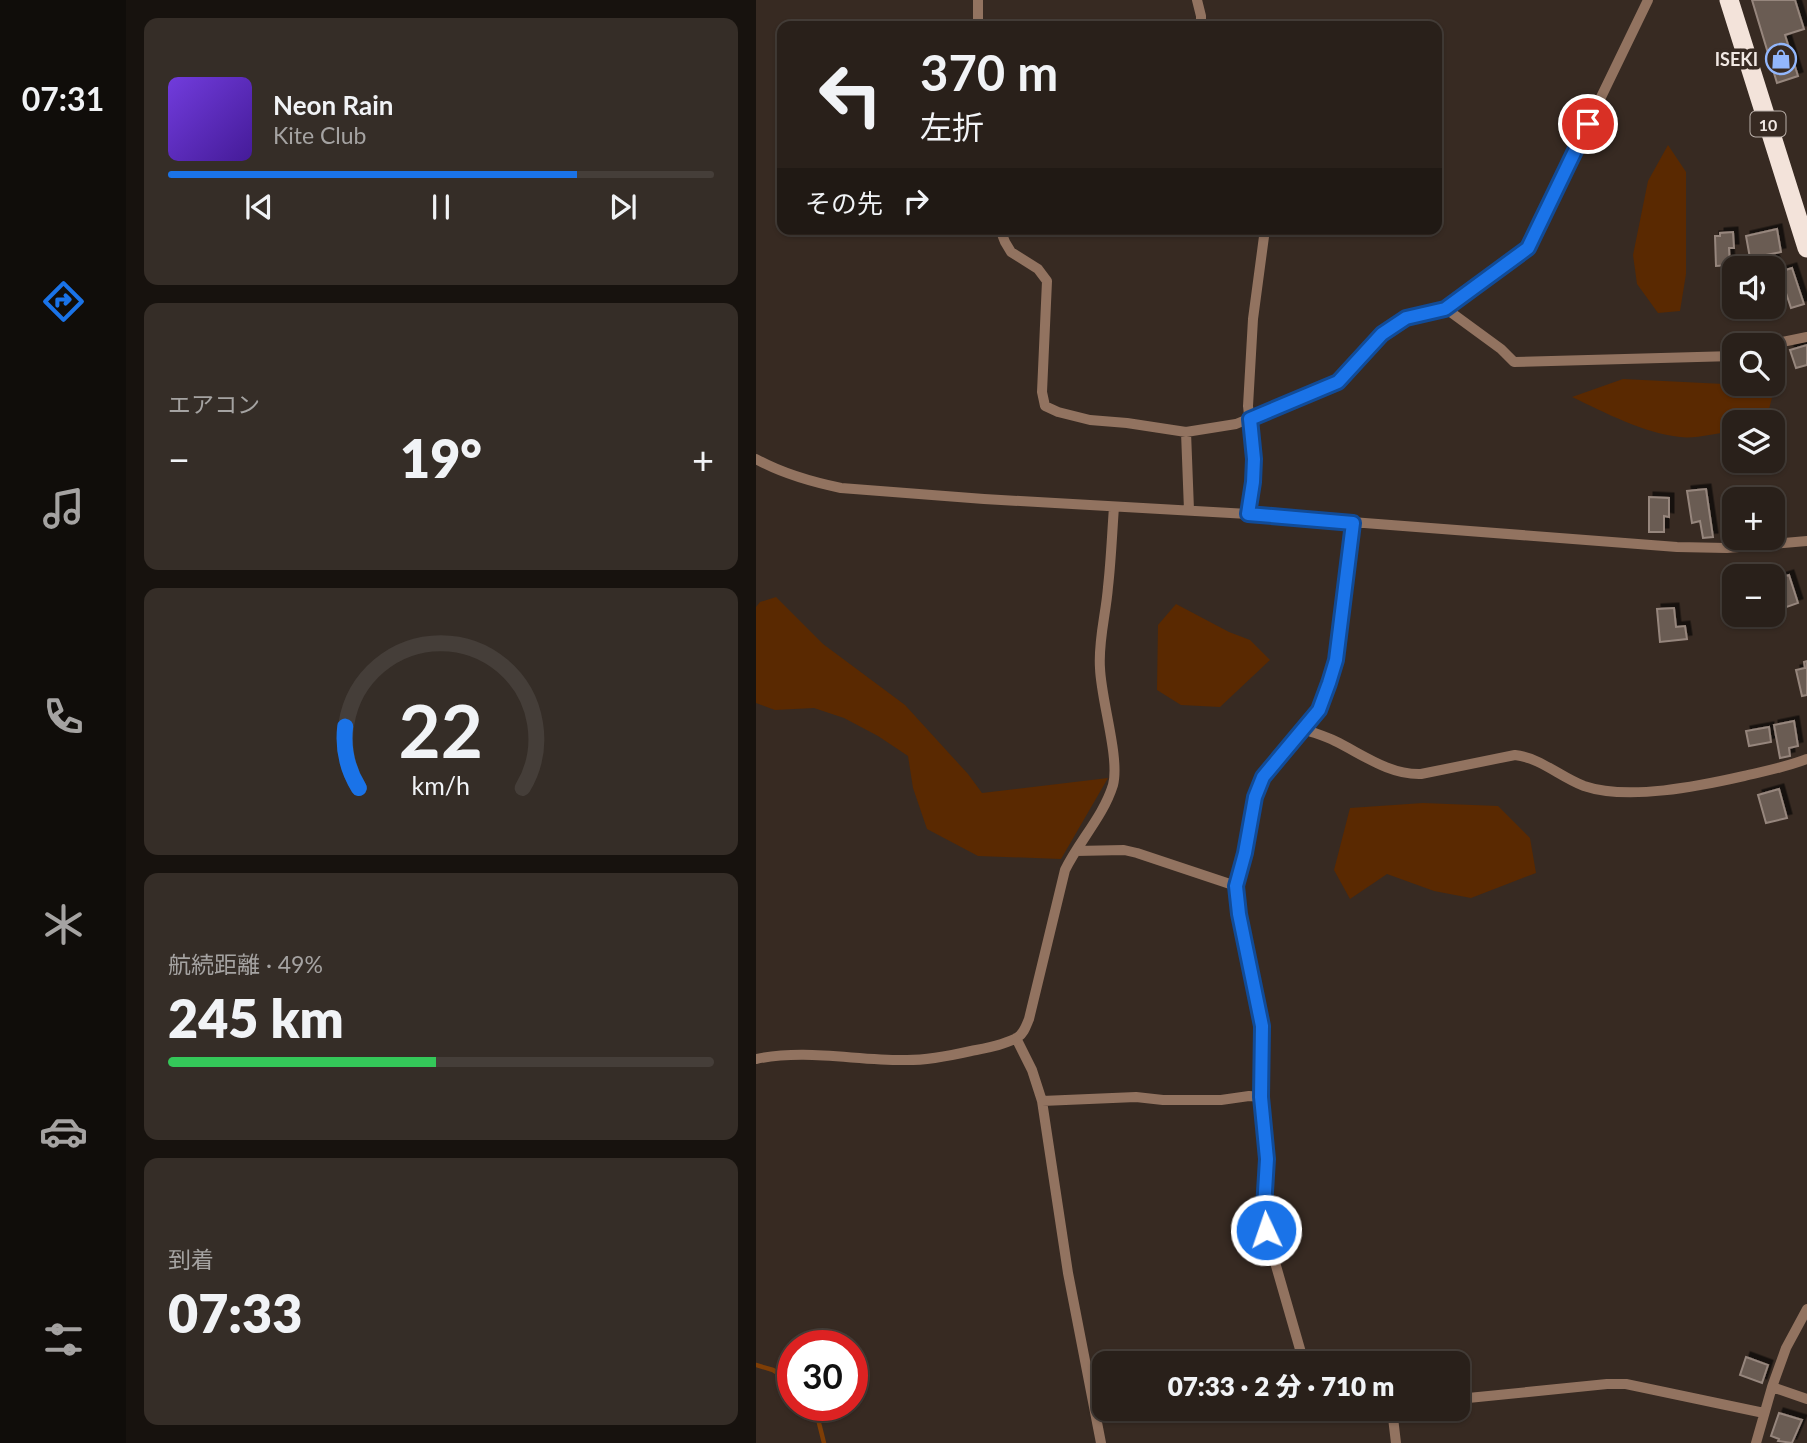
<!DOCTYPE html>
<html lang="ja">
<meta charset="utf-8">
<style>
body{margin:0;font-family:Lato,"Noto Sans JP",sans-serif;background:#352d27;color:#f1f3f6;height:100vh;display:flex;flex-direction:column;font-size:26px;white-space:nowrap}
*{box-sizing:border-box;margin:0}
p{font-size:23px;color:#a5a3a2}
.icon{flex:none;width:38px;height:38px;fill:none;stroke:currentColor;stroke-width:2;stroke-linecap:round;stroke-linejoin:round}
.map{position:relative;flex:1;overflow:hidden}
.sheet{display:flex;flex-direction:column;gap:18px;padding:18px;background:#17120e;width:630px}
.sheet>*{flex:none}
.top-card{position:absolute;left:21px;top:21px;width:665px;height:214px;border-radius:14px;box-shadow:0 2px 5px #0004,0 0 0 2px #453e39;background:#29201a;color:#f1f3f6;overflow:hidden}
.buttons{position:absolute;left:966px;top:256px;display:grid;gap:14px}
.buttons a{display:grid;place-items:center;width:63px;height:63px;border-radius:14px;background:#29201a;box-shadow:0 2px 5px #0004,0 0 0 2px #453e39;font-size:35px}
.speed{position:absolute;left:21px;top:1330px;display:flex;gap:14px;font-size:35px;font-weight:700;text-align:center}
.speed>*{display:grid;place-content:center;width:91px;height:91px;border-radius:50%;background:#29201a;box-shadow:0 2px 5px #0004,0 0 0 2px #453e39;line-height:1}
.speed .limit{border:10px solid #d22;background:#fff;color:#111}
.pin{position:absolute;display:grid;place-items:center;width:60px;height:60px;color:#fff;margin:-30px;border:4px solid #fff;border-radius:50%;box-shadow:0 2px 7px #0007}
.me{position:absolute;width:77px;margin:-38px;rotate:357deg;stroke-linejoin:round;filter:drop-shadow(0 0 5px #0008)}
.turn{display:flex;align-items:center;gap:24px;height:147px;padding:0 28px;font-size:32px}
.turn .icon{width:91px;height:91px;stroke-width:2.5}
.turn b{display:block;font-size:49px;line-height:60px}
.then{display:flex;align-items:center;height:66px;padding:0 28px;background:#0003;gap:14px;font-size:26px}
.big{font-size:52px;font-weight:800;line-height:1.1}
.sheet .tile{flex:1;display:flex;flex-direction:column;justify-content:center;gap:10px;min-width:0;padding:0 24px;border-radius:14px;background:#352d27}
.sheet .dial{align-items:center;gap:0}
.dial svg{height:182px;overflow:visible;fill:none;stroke:#453e39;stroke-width:7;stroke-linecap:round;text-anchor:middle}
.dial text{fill:#f1f3f6;stroke:none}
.song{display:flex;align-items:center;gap:21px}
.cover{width:84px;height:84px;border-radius:10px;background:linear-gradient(135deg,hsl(260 70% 55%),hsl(260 70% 35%))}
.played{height:7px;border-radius:4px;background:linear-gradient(90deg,#1a73e8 75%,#453e39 75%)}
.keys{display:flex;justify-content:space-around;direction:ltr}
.heat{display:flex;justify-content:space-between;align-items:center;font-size:38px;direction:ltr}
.charge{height:10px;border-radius:5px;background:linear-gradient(90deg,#34c759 49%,#453e39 0)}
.trip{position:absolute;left:336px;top:1351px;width:378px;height:70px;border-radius:14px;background:#29201a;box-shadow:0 2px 5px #0004,0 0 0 2px #453e39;font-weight:800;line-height:70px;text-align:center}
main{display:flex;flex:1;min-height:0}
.menu{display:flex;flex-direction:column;width:126px;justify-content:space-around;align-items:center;background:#100d0a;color:#a5a3a2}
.menu .icon{width:49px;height:49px}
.menu .current{color:#1a73e8}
.menu b{font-size:32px;color:#f1f3f6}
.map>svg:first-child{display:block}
.green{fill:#5a2901}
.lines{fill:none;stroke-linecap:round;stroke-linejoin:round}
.stream{stroke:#7f3e06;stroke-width:4.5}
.building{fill:#6a5b52;stroke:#96867d;stroke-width:2;filter:url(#shadow)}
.street{stroke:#927360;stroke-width:10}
.highway{stroke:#f3e3da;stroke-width:19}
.route-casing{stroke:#114b97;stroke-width:18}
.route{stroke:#1a73e8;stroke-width:12}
.labels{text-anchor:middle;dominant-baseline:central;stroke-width:7;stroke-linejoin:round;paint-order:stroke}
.shield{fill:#372a22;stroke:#b9afa9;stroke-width:2}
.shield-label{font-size:16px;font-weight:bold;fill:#f1e8e3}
.poi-label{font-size:18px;font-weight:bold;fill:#f1e8e3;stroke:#372a22;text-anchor:end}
</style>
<main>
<nav class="menu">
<b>07:31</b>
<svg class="icon current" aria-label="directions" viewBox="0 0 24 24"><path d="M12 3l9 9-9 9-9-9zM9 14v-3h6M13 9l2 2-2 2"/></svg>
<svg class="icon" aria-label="music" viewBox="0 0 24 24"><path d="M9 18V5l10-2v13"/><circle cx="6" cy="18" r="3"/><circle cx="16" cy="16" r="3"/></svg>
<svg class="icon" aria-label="phone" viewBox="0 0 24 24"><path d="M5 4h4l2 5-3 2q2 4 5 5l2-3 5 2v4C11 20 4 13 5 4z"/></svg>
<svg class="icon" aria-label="climate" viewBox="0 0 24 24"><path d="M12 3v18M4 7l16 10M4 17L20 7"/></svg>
<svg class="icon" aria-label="car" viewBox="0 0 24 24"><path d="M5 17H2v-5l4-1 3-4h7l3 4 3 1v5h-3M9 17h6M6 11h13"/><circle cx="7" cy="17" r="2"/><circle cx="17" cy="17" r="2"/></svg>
<svg class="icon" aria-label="filters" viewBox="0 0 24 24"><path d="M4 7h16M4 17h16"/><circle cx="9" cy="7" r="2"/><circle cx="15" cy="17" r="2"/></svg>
</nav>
<section class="sheet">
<div class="tile">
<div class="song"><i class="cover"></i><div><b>Neon Rain</b><p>Kite Club</p></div></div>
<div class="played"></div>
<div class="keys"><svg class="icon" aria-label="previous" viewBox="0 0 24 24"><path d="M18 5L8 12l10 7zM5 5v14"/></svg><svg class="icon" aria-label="pause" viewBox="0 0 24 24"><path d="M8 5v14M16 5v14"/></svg><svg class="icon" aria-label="next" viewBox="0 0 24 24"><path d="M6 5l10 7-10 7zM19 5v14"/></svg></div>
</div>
<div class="tile"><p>エアコン</p>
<div class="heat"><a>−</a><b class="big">19°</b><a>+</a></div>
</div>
<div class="tile dial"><svg viewBox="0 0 100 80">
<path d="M14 69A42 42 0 1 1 86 69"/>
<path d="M14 69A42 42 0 0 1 8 42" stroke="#1a73e8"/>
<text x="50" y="56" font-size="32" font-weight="700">22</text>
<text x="50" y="72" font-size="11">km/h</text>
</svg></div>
<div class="tile"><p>航続距離 · 49%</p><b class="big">245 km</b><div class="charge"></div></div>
<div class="tile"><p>到着</p><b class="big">07:33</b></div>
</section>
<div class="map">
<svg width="1051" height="1443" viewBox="0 0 1051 1443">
<defs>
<filter id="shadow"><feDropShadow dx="4.5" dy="-4.5" stdDeviation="0" flood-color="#0009"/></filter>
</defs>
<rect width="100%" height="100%" fill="#372a22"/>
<path class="green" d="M912 145 930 172V274L924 311 902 313 881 284 877 255 892 181Z
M867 379 968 384 1017 394 1013 409 1002 422H978V431C962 433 939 439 924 437 887 433 850 413 816 397Z
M20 597 67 644 149 705 212 774 226 793 352 778 305 859 222 856 171 829 157 788 152 756 122 736 88 718 58 708 19 710 0 703V607L4 602Z
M420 604 473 632 494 640 514 660 464 707 425 705 401 690 402 625Z
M667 803 742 806 774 838 780 873 715 898 678 891 631 874 594 899 578 870 594 808Z"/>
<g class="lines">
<path class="stream" d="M0 1365 17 1370 37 1383
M55 1405 60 1411 68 1443"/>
</g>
<path class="building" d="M996 0H1039L1048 29 1029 35 1042 76 1021 83Z
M1021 229 1025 252 994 258 990 236Z
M977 232 978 248H973L974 265 960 266 959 236H964V233Z
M1018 258 1021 269 1017 270V268H1000L999 263Z
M1036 268 1048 304 1035 308 1023 272Z
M1051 345V365L1040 368 1034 350Z
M950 489 957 537 947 538 944 521 936 523 931 491Z
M893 497 913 498V517L908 516V532H893Z
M1033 575 1042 603 1022 610 1017 594V580Z
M918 608 920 627 929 626 931 639 904 642 901 609Z
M1051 661V695L1046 696 1040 670 1049 668 1048 662Z
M1038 721 1042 746 1033 748 1034 756 1024 758 1018 725Z
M1013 727 1015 742 993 746 990 731Z
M1023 789 1031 818 1010 823 1002 795Z
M990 1357 1012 1365 1006 1383 984 1375Z
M1023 1413 1046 1420 1036 1443 1022 1441 1023 1439 1015 1436Z"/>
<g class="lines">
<path class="street" d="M222 0V26
M441 0 445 16V26
M244 229 249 242 255 252 282 269 291 281 286 392 289 406 302 412 334 420 371 423 430 432 480 424 582 382 626 334 650 318 689 308 745 349 758 362 978 356
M689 308 772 248 892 0
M1012 345 1051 337
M430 432 433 510
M0 459C25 473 56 482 85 488L228 499 492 514 921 547 971 548 1051 541
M492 514 497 482 498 459 492 406 497 319 509 229
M548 729C558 733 569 736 579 741 606 754 633 775 665 774L759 755C785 758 804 777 828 786 872 801 944 786 988 776 1009 771 1031 767 1051 759
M320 851 368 850 381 853 480 886
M260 1038 276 1070 286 1101 312 1273 345 1443
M0 1059C48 1049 97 1060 146 1060 169 1061 193 1056 215 1051 230 1048 249 1045 262 1037 268 1033 270 1026 273 1019L309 870C323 841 347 817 357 785 364 758 345 700 344 668 342 641 350 614 352 587 355 561 356 534 358 507
M286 1101 380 1097 407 1100H465L493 1096 505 1097
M548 1363 512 1238 508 1208 511 1159 505 1097 506 1026 483 914 480 886 489 853 499 797 507 777 563 710 574 683 580 660 583 639 597 522
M1016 1387 1051 1399
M702 1399 851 1384H870L1008 1413
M564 1409 567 1412 607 1409
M636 1409 640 1443
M1000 1443 1016 1387 1030 1348 1051 1309"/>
<path class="highway" d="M973 0 1051 248"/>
</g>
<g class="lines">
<g class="route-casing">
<path id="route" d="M510 1230 508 1208 511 1159 505 1097 506 1026 483 914 480 886 489 853 499 797 507 777 563 710 573 683 580 660 597 523 492 514 497 482 498 459 494 419 582 382 626 334 650 318 689 309 772 248 832 124"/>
</g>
<use href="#route" class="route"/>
</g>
<defs>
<g id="shop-ring" transform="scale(1.575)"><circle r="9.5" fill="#372a22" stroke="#92b7fd" stroke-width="1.5"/><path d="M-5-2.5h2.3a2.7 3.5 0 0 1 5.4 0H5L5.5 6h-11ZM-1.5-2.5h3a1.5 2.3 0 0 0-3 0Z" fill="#92b7fd"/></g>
</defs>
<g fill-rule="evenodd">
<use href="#shop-ring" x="1025" y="59"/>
</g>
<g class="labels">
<rect class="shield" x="994.5" y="111.5" width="35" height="25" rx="5"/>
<g class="shield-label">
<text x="1012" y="124">10</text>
</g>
<g class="poi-label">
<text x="1002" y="59">ISEKI</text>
</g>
</g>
</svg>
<div class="buttons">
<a><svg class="icon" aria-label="sound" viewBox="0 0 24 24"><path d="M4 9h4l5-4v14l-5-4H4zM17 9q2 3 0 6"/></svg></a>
<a><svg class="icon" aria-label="search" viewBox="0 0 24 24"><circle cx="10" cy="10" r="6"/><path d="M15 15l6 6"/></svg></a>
<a><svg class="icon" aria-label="layers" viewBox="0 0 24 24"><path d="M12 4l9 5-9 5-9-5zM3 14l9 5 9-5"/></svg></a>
<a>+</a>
<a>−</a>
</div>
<div class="speed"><div class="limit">30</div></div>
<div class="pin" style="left:832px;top:124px;background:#d93025"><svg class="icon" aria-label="arrive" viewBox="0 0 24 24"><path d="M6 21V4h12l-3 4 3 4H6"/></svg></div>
<svg class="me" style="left:510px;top:1230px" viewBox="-20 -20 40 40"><circle r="17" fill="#1a73e8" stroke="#fff" stroke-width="3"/><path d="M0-11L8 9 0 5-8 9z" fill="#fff"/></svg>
<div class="trip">07:33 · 2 分 · 710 m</div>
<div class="top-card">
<div class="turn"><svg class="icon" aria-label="left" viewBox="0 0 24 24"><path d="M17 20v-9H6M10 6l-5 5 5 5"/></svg><div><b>370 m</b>左折</div></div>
<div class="then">その先<svg class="icon" aria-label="right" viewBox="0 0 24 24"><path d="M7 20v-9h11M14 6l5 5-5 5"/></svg></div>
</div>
</div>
</main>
